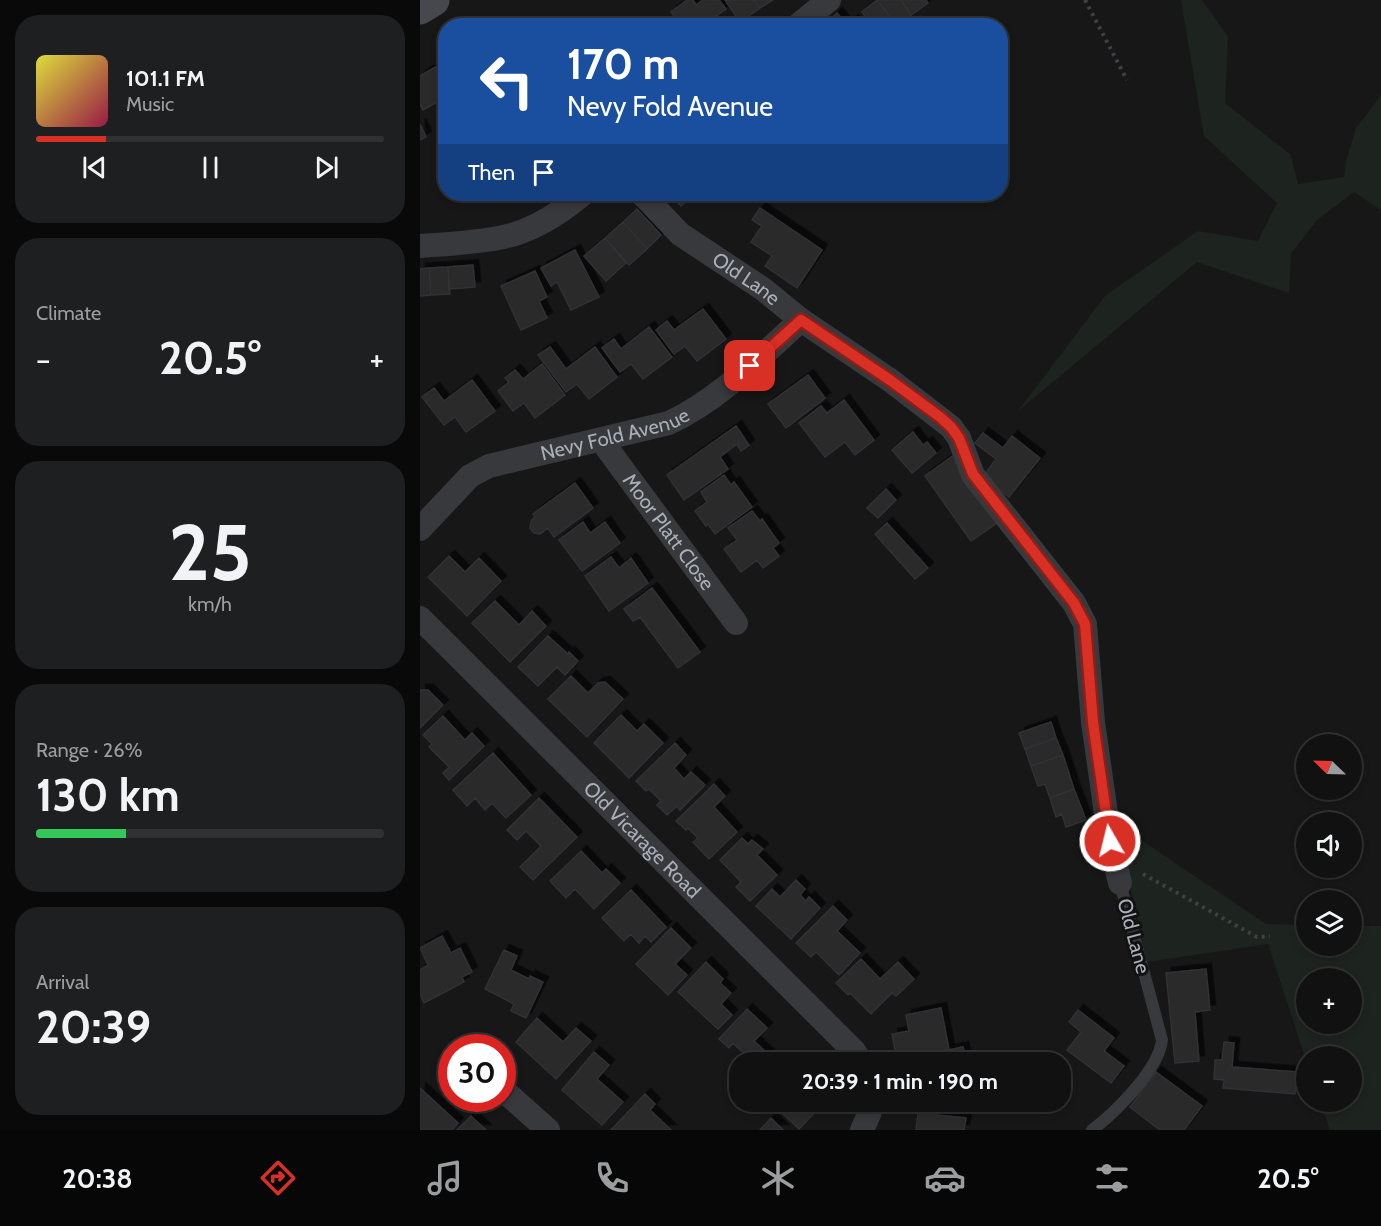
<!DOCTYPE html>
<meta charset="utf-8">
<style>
body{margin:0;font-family:Cabin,sans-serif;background:#1e1f20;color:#f1f3f6;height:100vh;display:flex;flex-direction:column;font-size:22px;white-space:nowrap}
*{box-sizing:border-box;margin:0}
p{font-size:20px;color:#9c9d9f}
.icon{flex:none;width:33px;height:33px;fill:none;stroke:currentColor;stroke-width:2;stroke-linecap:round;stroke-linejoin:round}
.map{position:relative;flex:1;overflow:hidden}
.drawer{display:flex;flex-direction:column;gap:15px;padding:15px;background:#09090a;width:420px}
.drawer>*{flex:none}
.guide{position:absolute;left:18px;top:18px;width:570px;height:183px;border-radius:24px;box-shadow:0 3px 9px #0003,0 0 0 2px #303132;background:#1a4fa0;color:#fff;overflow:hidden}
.needle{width:39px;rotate:293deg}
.controls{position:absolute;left:876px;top:734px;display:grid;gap:12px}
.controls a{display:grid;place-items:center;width:66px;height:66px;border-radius:50%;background:#111112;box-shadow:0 3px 9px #0003,0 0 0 2px #303132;font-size:30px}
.speed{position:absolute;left:18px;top:1034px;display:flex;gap:12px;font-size:30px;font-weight:700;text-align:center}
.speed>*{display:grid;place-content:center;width:78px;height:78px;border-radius:50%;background:#111112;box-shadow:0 3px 9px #0003,0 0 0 2px #303132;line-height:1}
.speed .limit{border:9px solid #d22;background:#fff;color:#111}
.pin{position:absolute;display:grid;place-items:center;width:51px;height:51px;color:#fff;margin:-26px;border-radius:12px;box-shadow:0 3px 9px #0006}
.me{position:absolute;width:66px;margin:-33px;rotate:352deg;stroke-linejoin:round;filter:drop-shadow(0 0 4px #0008)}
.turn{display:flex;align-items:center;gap:21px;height:126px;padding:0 30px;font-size:27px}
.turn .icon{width:78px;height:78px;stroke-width:2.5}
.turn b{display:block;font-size:42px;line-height:51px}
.then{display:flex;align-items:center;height:57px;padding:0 30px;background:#0003;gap:12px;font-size:22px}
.big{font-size:45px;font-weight:700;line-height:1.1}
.drawer .widget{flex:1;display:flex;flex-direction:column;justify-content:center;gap:9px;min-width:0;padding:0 21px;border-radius:24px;background:#1e1f20}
.drawer .dial{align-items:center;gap:0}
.dial b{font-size:78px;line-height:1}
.song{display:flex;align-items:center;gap:18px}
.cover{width:72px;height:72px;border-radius:9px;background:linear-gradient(135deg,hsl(60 70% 55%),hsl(340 70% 35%))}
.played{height:6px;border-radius:3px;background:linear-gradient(90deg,#d93025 20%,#303132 20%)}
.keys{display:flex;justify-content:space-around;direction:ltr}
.heat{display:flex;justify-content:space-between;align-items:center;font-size:33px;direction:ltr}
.charge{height:9px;border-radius:4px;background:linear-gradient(90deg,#34c759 26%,#303132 0)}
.trip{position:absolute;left:309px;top:1052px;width:342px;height:60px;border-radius:24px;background:#111112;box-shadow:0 3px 9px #0003,0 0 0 2px #303132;font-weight:700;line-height:60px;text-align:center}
.tabs{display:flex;height:96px;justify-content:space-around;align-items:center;background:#070707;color:#9c9d9f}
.tabs .icon{width:42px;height:42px}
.tabs .active{color:#d93025}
.tabs b{font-size:27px;color:#f1f3f6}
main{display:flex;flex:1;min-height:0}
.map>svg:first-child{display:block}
.green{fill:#1d231e;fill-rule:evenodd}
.building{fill:#2a2a2c;stroke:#313134;stroke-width:1.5;filter:url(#shadow)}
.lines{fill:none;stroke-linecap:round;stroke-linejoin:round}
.path{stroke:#3e4044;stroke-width:4;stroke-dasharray:3 4.5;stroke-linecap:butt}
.lane{stroke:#38393d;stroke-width:12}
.street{stroke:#38393d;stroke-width:24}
.secondary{stroke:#46484d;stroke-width:33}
.route-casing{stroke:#8d1f18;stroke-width:15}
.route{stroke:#d93025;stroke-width:10}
.labels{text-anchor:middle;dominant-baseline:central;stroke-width:6;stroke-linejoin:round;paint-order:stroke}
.street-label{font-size:20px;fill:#a9aeb8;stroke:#121213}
</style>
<main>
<section class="drawer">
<div class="widget">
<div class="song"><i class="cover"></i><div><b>101.1 FM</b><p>Music</p></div></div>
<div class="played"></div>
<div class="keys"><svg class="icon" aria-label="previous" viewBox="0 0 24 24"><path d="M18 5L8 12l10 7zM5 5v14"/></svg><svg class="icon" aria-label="pause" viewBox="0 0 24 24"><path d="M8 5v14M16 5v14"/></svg><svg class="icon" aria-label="next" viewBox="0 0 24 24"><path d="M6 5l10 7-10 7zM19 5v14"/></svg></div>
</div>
<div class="widget"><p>Climate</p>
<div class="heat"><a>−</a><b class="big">20.5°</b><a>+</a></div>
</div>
<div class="widget dial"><b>25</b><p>km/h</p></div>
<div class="widget"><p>Range · 26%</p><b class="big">130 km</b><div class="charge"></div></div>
<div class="widget"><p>Arrival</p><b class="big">20:39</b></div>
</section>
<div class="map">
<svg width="961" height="1130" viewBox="0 0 961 1130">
<defs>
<filter id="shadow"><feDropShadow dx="5.5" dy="-5.5" stdDeviation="0" flood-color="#0009"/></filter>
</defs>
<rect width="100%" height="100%" fill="#171718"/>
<path class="green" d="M761 0H782L808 37 805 103 871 155 878 184 924 177 926 161 936 128 961 95V210L934 192 897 220 871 254 869 293 777 262 598 411 685 296 778 231 838 241 857 203 784 136Z
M696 823 846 924 886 925V945H932V926H961V1130H910L900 1101H932V1056H886V1060L848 944 727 962ZM886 978H932V1023H886Z"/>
<path class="building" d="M267 0H273L276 5 283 0H299L306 9 289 21 293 26H261L251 12Z
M305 0H334L340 8 320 22Z
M334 0H353L340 8Z
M457 0 477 26H452L442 12Z
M457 0H481L491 15 477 26Z
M481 0H506L508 3 491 15Z
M417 13 427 25 433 20 437 26H411L408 21Z
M257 20 261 26H249Z
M26 61V97L3 110 0 104V76Z
M0 124 6 137 0 140Z
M250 194H272L274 195 261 206Z
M340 208 402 250 377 288 345 266 352 256 331 242 342 226 332 220Z
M217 209 241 235 227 249 203 222Z
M203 222 227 249 209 265 185 238Z
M185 238 206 263 186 281 164 256Z
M155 250 179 297 151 310 137 282 131 286 121 268Z
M53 265 55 287 29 289 28 267Z
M28 267 30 294 11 295 9 268Z
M9 268 11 295 0 296V269Z
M115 271 127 297 119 301 127 318 101 330 81 286Z
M283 309 306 339 277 361 265 346 254 354 236 330 247 321 254 330Z
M229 327 252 357 223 379 211 364 200 372 182 348 194 339 201 349Z
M130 347 146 369 175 347 197 377 169 399 157 384 146 392 118 355Z
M122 364 145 395 115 418 104 403 93 411 78 391 89 382 85 378 95 370 103 379Z
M388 375 405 398 366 428 348 404Z
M52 380 75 411 46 432 35 417 24 425 2 397 14 388 24 401Z
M424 400 454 440 435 455 425 442 405 457 379 423 401 406 407 413Z
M316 426 329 445 321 451 317 444 300 457 308 469 264 500 247 475Z
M493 432 503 445 507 442 516 453 492 473 472 450Z
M563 433 583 448 592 436 620 458 589 497 563 477 576 459 555 443Z
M534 455 580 521 551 541 505 476Z
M304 475 311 485 314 482 332 507 295 534 288 524 286 526 275 511 287 502 281 492Z
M155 483 173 508 134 537 128 528 120 534 114 533 110 528 111 521 115 517 113 514Z
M466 489 476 500 458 518 447 508Z
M332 511 340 521 342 519 359 543 353 548 359 556 343 568 337 560 321 572 304 549 317 540 308 528Z
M163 522 170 533 185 522 200 543 162 571 139 540Z
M467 523 508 568 495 579 455 534Z
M29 556 45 572 59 558 81 581 47 616 8 577Z
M191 557 199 568 211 558 228 583 189 611 165 576Z
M232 588 280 652 258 668 220 617 213 621 204 609Z
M75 601 99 625 112 611 126 626 90 662 52 623Z
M128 636 148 654 149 652 158 661 145 675 137 667 118 686 98 667Z
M151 676 168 693 178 683 185 682 203 699 167 737 128 699Z
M0 690H8L23 705 0 728Z
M201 715 217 731 224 724 243 743 209 778 174 743Z
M23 716 45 740 52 733 64 746 29 780 23 773 29 767 9 747 12 744 3 735Z
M631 722 636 738 605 749 599 733Z
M636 738 643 755 611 766 605 749Z
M255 743 266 755 254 768 264 779 271 772 285 785 260 810 257 806 247 815 237 805 241 801 229 789 226 791 216 781Z
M73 753 111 795 86 818 72 803 65 810 55 798 47 806 33 790Z
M643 755 654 789 630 798 625 784 618 786 611 766Z
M294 784 305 796 294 807 317 832 289 859 273 842 278 838 268 828 266 830 256 821Z
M654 789 666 820 646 827 642 814 636 817 630 798Z
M119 798 157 837 113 880 100 867 121 846 106 831 97 840 87 830Z
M322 838 328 844 332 840 343 849 337 855 357 875 330 901 316 887 321 882 300 860Z
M161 851 182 873 186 869 200 883 174 909 155 889 146 898 130 881Z
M376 880 385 889 380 895 386 901 389 897 400 908 371 939 336 906 352 889 360 897Z
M211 890 246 927 231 942 225 936 219 943 211 934 204 941 182 918Z
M413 906 427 920 417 931 440 953 419 975 396 952 391 957 376 943Z
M251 928 271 948 255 964 267 975 248 995 216 964Z
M22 936 31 953 40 948 52 972 42 977 44 982 4 1003 0 994V970L8 965 0 948Z
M84 950 97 956 91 970 109 979 110 976 123 982 106 1018 91 1011 94 1004 65 989Z
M441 959 460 979 478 962 494 979 476 996 472 993 451 1014 430 993 428 995 416 983Z
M286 962 303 979 300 983 311 993 301 1004 312 1015 298 1029 258 992Z
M786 969 790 1010 775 1012 779 1061 755 1063 746 973Z
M521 1008 529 1050 543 1047 546 1061 492 1062 480 1055H476L472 1034 489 1031 486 1015Z
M327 1009 347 1028 334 1041 350 1056 344 1062H333L313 1043 309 1048 299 1039Z
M658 1010 694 1038 684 1051 704 1066 691 1083 647 1050 661 1032 649 1022Z
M117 1018 143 1042 156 1028 171 1041 136 1079 96 1042Z
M804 1042 814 1043 812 1067 877 1072 875 1094 803 1088 804 1080 794 1079 795 1060H802Z
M174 1052 189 1065 177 1079 203 1102 182 1125 142 1090Z
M736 1072 782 1106 764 1130H740L710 1107Z
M0 1088 38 1123 32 1130H0Z
M225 1094 235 1104 230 1110 251 1130H191Z
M370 1101H406L379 1129 360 1111Z
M499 1106 517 1108 516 1115 546 1118 544 1130H496Z
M51 1116 66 1130H37Z
M351 1118 363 1130H340Z"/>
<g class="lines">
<path class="path" d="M665 0 707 80
M723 874 837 937 850 936"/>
<path class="lane" d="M672 1130C696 1112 739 1069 742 1040L700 883"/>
<g class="street">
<path d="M377 26 409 0"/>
<path id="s1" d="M222 194 260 234 343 289 381 320 470 380 531 427 539 438 553 475 654 603 665 624 673 722 690 841 700 883"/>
<path d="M0 246C26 244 53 243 78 238 110 233 139 214 163 194"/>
<path id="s2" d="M181 440 316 623"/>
<path id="s3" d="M0 529 50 476 69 466 249 423C300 399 340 357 381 320"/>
<path id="s4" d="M0 618 434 1051 441 1062"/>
<path d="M64 1047 65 1045"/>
<path d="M82 1089 128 1130"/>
<path d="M442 1130 450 1112V1101"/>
</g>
<path class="secondary" d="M0 8 13 0"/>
</g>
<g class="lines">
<g class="route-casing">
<path id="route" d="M330 366 381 320 470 380 520 417 531 427 539 438 553 474 654 603 665 624 673 722 690 841"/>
</g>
<use href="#route" class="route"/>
</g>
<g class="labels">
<g class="street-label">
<text stroke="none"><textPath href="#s1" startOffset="135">Old Lane</textPath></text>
<text stroke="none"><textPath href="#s3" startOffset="224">Nevy Fold Avenue</textPath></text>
<text stroke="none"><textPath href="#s2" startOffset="114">Moor Platt Close</textPath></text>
<text stroke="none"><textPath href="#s4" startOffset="314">Old Vicarage Road</textPath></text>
<text transform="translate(714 936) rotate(75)">Old Lane</text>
</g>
</g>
</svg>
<div class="controls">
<a><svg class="needle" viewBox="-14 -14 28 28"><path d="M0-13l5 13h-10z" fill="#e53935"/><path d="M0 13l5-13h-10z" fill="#9c9d9f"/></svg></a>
<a><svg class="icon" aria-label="sound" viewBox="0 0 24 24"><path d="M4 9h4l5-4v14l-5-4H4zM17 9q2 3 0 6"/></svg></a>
<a><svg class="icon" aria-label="layers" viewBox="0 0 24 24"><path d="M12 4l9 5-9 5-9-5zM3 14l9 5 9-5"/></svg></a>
<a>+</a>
<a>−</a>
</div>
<div class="speed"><div class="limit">30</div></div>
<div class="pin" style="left:330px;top:366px;background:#d93025"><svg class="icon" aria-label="arrive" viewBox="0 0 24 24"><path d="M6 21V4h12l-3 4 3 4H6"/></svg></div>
<svg class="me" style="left:690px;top:841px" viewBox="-20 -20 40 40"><circle r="17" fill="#d93025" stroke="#fff" stroke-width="3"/><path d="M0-11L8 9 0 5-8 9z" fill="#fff"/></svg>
<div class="trip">20:39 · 1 min · 190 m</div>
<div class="guide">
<div class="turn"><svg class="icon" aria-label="left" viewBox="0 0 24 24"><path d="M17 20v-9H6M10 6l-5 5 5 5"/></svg><div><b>170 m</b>Nevy Fold Avenue</div></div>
<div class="then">Then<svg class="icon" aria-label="arrive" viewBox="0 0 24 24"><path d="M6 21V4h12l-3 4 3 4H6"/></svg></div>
</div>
</div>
</main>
<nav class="tabs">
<b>20:38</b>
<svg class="icon active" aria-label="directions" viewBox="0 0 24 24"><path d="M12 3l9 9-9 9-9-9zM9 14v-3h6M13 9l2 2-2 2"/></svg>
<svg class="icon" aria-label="music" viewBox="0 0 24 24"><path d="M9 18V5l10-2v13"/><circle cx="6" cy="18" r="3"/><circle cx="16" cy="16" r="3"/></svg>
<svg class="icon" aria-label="phone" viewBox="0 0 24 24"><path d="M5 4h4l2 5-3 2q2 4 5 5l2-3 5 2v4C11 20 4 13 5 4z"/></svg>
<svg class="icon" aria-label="climate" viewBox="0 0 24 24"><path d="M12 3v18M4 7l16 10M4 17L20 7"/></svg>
<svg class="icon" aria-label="car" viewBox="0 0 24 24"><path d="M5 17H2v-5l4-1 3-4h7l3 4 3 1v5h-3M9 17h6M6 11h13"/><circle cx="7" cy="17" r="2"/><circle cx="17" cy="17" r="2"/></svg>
<svg class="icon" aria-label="filters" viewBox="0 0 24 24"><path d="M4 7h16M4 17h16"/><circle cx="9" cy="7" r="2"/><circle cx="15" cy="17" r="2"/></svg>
<b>20.5°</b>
</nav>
